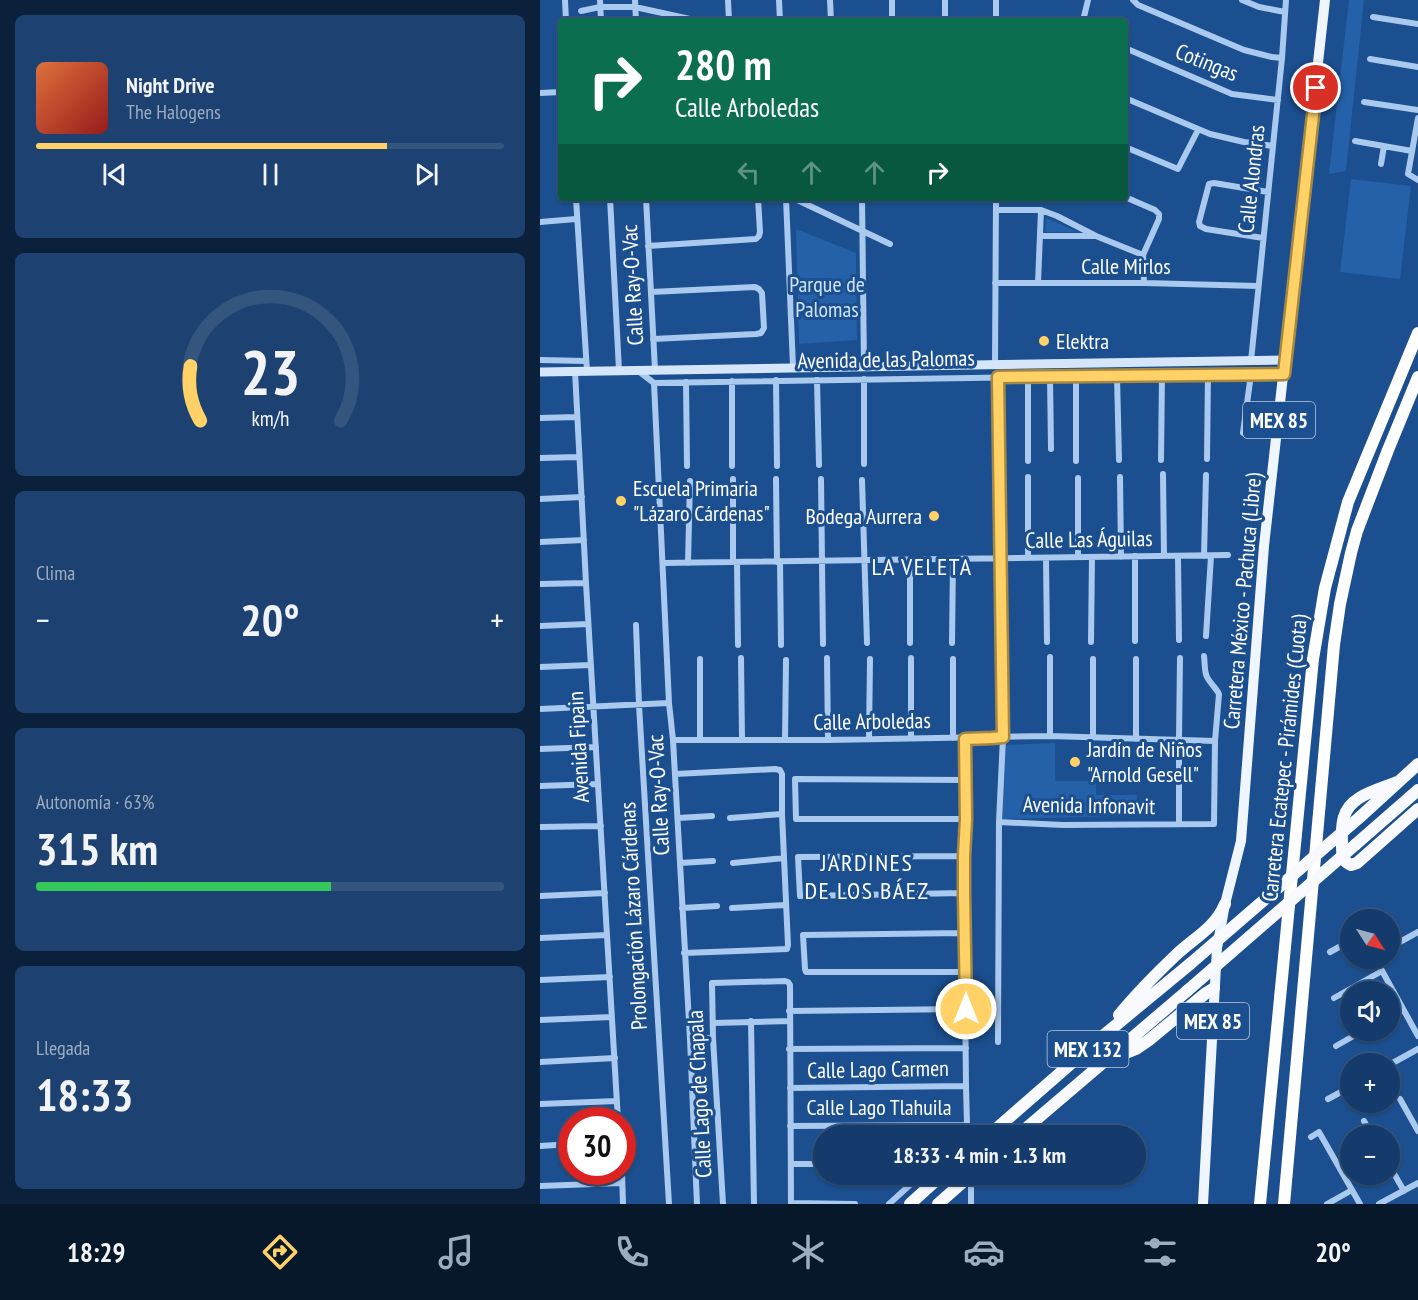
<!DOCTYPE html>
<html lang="es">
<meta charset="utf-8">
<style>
body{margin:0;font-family:"PT Sans Narrow",sans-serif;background:#1d4271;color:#f1f3f6;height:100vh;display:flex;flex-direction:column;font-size:22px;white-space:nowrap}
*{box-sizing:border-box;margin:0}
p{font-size:20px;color:#9dadc1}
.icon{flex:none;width:33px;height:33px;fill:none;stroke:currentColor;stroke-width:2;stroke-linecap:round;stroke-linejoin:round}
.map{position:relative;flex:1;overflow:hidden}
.panel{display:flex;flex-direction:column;gap:15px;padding:15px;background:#0b203b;width:540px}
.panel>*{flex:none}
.guide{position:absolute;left:18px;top:18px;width:570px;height:183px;border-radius:6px;box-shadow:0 2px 4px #0004,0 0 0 2px #33557e;background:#0b6e4f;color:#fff;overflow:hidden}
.needle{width:39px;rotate:126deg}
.fabs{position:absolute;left:800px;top:909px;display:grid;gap:12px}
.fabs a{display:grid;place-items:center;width:60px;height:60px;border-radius:50%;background:#143b6b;box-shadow:0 2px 4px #0004,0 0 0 2px #33557e;font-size:30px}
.speed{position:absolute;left:18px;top:1107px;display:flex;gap:12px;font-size:30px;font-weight:700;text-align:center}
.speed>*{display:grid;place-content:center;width:78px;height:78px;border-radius:50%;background:#143b6b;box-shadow:0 2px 4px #0004,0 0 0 2px #33557e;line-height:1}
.speed .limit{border:9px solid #d22;background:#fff;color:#111}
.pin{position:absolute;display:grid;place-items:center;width:51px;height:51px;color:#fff;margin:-26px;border:3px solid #fff;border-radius:50%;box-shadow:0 2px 6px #0007}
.me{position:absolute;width:66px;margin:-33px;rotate:0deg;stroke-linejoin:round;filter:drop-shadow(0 0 4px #0008)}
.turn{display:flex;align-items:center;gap:21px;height:126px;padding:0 18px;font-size:27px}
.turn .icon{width:78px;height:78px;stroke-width:2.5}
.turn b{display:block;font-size:42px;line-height:51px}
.lanes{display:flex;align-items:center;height:57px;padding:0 18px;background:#0003;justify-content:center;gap:30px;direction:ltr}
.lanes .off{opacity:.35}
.big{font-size:45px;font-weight:700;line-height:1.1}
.panel .card{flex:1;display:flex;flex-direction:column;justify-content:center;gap:9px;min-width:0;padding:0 21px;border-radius:9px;background:#1d4271}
.panel .dial{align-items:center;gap:0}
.dial svg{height:156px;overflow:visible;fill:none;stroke:#33557e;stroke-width:7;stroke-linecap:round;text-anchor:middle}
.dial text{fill:#f1f3f6;stroke:none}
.song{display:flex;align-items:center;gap:18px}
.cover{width:72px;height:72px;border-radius:9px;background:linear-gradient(135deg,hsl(20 70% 55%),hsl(0 70% 35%))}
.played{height:6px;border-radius:3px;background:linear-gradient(90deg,#ffd166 75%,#33557e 75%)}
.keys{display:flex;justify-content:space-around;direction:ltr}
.heat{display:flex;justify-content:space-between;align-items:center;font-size:33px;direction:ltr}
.charge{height:9px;border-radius:4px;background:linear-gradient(90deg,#34c759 63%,#33557e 0)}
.trip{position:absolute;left:273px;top:1125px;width:333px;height:60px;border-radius:30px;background:#143b6b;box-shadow:0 2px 4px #0004,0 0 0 2px #33557e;font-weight:700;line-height:60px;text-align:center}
.tab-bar{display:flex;height:96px;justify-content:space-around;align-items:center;background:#08182b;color:#9dadc1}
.tab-bar .icon{width:42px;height:42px}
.tab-bar .selected{color:#ffd166}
.tab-bar b{font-size:27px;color:#f1f3f6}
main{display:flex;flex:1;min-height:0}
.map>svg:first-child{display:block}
.green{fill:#2461a8}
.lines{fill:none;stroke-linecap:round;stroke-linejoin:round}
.minor{stroke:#a9c9ee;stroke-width:6}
.secondary{stroke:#d6e6fa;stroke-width:9}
.primary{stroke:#f0f6ff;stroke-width:10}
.trunk{stroke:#f8faff;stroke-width:12}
.motorway{stroke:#fff;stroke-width:12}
.trunk-bridge{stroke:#f8faff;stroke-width:12}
.route-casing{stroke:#a68842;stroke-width:15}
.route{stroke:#ffd166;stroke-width:10}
.poi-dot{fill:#ffd166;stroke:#1b4f8f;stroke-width:2}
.labels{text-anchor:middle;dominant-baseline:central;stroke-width:6;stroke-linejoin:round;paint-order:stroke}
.shield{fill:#1b4f8f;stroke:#bbcadd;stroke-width:1.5}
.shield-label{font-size:21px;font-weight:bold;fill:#fff}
.street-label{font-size:22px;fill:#fff;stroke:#1b4f8f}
.park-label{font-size:22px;fill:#cfe3fa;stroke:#1b4f8f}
.poi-label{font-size:22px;fill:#fff;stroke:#1b4f8f;text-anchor:start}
.neighbourhood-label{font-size:24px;letter-spacing:1.5px;fill:#fff;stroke:#1b4f8f}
</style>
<main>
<section class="panel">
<div class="card">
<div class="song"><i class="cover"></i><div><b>Night Drive</b><p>The Halogens</p></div></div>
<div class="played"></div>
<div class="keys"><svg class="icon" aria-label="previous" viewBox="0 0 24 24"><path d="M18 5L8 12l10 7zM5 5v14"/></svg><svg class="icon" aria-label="pause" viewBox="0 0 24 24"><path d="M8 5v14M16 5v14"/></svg><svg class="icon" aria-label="next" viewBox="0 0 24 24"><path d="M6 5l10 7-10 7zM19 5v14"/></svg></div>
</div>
<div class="card dial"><svg viewBox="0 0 100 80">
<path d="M14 69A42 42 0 1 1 86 69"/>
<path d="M14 69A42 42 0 0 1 9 41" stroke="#ffd166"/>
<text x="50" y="56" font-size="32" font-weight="700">23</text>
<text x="50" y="72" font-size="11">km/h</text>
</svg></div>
<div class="card"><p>Clima</p>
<div class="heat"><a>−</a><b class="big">20°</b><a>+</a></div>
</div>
<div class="card"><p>Autonomía · 63%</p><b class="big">315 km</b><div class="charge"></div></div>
<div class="card"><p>Llegada</p><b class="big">18:33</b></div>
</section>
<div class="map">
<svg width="878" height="1204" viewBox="0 0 878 1204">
<rect width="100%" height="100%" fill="#1b4f8f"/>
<path class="green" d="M809 0H824L806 171 789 174Z
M811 179 871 186 860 279 800 272Z
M506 218 538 232H505Z
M256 229 316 253 317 340 259 344Z
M515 743V781H556V795H597V812L586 816 462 819 463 745Z"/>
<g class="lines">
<path class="minor" d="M25 0 26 21
M60 0 61 21
M95 0 96 21
M188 0 189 21
M239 0 240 21
M290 0 291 21
M352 0V21
M405 0V21
M456 0V21
M593 0 598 5 704 50 732 57 742 58
M702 0 719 7 745 12
M41 11 60 7H95L159 21
M833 17 878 24
M543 21 548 0
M585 48 692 94 738 100
M830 59 878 67
M0 93 21 92
M585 98 670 134 704 142 733 146
M824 102 878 110
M878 118 868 174 878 180
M815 141 872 151
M585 147 638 169 658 130
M841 164 844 146
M585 197 615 210 619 214V219L603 255 604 283
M36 198 47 371
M70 198 79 370
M106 198 115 370
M246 198 253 367
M253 198 350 244
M322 198 324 366
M106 199 131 198
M456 210H501L517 216 556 236 603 255
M0 222 36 219
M500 236H554
M723 238 666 229 660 226 659 222 669 184 674 183 728 192
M108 246 216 239 219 236 220 232 218 198
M455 283H604L718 286
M498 283 501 210
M111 292 215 287 219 289 222 293 224 328 221 333 216 334 113 339
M0 360 46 361
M711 361 742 58 746 0
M455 365 456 198
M97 370 114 383 744 373
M35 371 46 583 78 1120
M510 376 511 449
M536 376V461
M577 376 579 460
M458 377 463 737 459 822 458 1042
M488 377V461
M324 379V464
M236 380 237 466
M277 380 279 465
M146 382 147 466
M114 383 129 703 133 740 150 1039 157 1204
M0 418 37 417
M703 433 711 374
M0 458 39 457
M667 459 668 374
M621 460 622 375
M192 466V381
M623 474 624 556
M580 477 581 557
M193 479V562
M236 479 237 562
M281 479 283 644
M322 480 327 643
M0 499 42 497
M0 542 44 540
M595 556V641
M638 556 639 640
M664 556 666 475
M538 557V478
M488 558V477
M506 558 507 642
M240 561 241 645
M197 562 198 645
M123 563 688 555
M148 563 150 481
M0 584 46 583
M96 625 99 705 129 1204
M0 626 48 624
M666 636 671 556
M551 642 552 557
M370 643V560
M412 643 413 559
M201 658 202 740
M287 658 288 740
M371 658V738
M160 659V740
M413 659V738
M596 659V739
M0 667 51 665
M0 709 129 703
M510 736V657
M553 737V659
M329 739 330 659
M425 739 426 819 424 856V893L426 1086 427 1125 430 1136
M133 740H288L510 736 675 741
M245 740 246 660
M639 740 640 658
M0 749 56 747
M135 774 235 769 240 770 242 774V814L248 945 247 949 144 953
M426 780 255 779 256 819H426
M0 786 58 784
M138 818 172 816
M190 818 242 814
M459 822 523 825 674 824 675 741 679 694C676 688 670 683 667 677 664 671 665 663 664 656
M639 824V746
M0 827 61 826
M140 863 173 861
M193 863 244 858
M424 893 260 896 258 857 424 856
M0 896 65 893
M142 908 177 906
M192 908 246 905
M818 920 828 913
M425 933 263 935 265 969 266 972H425
M0 938 67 935
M849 948 878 932
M790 952 810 941
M835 958 878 1036
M0 980 70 977
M794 998 842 971
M249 1011 426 1009
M849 1017 863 1009
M0 1020 72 1017
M211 1021 214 1204
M173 1023 249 1021
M150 1039 173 1038
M796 1046 824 1030
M249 1049 426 1048
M0 1062 75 1058
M849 1065 878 1049
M250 1088 426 1086
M788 1099 810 1087
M860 1099 878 1131
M0 1104 77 1101
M824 1121 832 1136
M250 1126 427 1125
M771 1137 779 1132 820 1204
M0 1146 32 1144
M251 1164H284
M849 1165 864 1191
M82 1172 83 1204
M0 1186 82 1183
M251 1203 315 1204
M183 1204 173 1038 172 983 245 981 248 982 250 985 251 1204
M349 1204 382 1174
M431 1204V1175
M787 1204 812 1190
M839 1204 878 1183"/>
<path class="secondary" d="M0 372 746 360"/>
<path class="primary" d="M663 1204 677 948 685 904 701 841 724 546 785 0"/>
<path class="trunk" d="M857 782C839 790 810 795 804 817 801 826 802 836 802 846 802 855 802 861 811 865L817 863 878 809
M820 817 878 764
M815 845 878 790
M579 1015C597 993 617 973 637 954 655 937 675 928 685 904
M577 1051 586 1053 596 1049 609 1040 666 993 674 988
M448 1136 558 1040 650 964
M477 1136 647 991
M370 1204 403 1174
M398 1204 432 1174"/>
<path class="motorway" d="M720 1204 773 659 785 588 808 502 878 333
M744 1204 794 645 800 604 811 553 817 531 848 450 878 377"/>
<path class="trunk-bridge" d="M650 964 820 817
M647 991 815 845"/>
</g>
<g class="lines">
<g class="route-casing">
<path id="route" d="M426 1009 424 893V856L426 819 425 739 452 738 463 737 458 377 744 374 776 88"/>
</g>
<use href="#route" class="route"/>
</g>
<g class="poi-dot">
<circle cx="504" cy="341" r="6"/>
<circle cx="81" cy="501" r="6"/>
<circle cx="394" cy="516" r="6"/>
<circle cx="535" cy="762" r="6"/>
</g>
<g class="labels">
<g class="shield">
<rect x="703" y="402" width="72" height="36" rx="4.5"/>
<rect x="637" y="1003" width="72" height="36" rx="4.5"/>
<rect x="507.5" y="1031" width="81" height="36" rx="4.5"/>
</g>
<g class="shield-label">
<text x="739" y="420">MEX 85</text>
<text x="673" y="1021">MEX 85</text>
<text x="548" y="1049">MEX 132</text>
</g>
<g class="street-label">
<text transform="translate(667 62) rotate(22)">Cotingas</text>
<text transform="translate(711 179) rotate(-84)">Calle Alondras</text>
<text x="586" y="266">Calle Mirlos</text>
<text transform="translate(92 285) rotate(-93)">Calle Ray-O-Vac</text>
<text transform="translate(346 359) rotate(-1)">Avenida de las Palomas</text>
<text transform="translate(549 539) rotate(-1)">Calle Las Águilas</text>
<text transform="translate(702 601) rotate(-85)">Carretera México - Pachuca (Libre)</text>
<text transform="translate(332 721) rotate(-1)">Calle Arboledas</text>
<text transform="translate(38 747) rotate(-93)">Avenida Fipain</text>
<text transform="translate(744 758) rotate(-84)">Carretera Ecatepec - Pirámides (Cuota)</text>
<text transform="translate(118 795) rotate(-93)">Calle Ray-O-Vac</text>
<text transform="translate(549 805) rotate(1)">Avenida Infonavit</text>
<text transform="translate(93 916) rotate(-93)">Prolongación Lázaro Cárdenas</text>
<text transform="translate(338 1069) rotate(-1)">Calle Lago Carmen</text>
<text transform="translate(159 1094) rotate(-93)">Calle Lago de Chapala</text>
<text x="339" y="1107">Calle Lago Tlahuila</text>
</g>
<g class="park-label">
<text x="287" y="284">Parque de<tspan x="287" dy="25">Palomas</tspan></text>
</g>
<g class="poi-label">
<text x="516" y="341">Elektra</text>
<text x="93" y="488">Escuela Primaria<tspan x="93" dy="25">"Lázaro Cárdenas"</tspan></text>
<text x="382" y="516" text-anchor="end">Bodega Aurrera</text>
<text x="547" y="749">Jardín de Niños<tspan x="547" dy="25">"Arnold Gesell"</tspan></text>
</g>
<g class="neighbourhood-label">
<text x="382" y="566">LA VELETA</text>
<text x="327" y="862">JARDINES<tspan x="327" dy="28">DE LOS BÁEZ</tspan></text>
</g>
</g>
</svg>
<div class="fabs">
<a><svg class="needle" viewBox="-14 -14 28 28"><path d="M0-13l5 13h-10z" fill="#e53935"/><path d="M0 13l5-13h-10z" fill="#9dadc1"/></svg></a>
<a><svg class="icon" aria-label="sound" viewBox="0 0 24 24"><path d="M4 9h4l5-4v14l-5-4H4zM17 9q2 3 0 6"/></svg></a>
<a>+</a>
<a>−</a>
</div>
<div class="speed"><div class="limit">30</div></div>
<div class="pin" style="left:776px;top:88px;background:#d93025"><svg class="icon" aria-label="arrive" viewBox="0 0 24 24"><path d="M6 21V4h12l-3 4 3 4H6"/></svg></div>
<svg class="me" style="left:426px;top:1009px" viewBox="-20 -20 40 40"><circle r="17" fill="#ffd166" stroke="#fff" stroke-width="3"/><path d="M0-11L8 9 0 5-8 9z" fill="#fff"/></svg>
<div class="trip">18:33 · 4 min · 1.3 km</div>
<div class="guide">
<div class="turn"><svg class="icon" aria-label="right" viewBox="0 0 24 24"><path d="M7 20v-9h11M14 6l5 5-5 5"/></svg><div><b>280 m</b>Calle Arboledas</div></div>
<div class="lanes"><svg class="icon off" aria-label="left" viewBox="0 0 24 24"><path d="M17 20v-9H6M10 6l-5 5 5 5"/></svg><svg class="icon off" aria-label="ahead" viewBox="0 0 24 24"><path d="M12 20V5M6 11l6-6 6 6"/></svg><svg class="icon off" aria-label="ahead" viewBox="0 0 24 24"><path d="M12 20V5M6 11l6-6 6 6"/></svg><svg class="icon" aria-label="right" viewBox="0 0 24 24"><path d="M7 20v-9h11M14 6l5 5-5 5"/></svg></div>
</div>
</div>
</main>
<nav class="tab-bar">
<b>18:29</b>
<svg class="icon selected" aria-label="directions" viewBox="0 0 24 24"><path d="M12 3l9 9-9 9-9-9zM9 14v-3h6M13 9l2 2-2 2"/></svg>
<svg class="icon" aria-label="music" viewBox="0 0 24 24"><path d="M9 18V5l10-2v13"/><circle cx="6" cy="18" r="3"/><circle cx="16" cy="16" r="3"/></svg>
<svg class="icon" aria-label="phone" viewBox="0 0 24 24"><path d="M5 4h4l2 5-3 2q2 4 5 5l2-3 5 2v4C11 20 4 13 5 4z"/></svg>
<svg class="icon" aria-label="climate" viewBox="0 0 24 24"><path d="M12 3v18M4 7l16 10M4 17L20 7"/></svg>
<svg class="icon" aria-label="car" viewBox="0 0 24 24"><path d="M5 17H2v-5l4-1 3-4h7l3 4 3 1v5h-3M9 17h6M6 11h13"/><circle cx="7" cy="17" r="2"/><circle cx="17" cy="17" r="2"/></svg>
<svg class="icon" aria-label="filters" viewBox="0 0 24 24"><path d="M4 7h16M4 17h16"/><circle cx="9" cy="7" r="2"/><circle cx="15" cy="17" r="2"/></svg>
<b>20°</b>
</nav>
